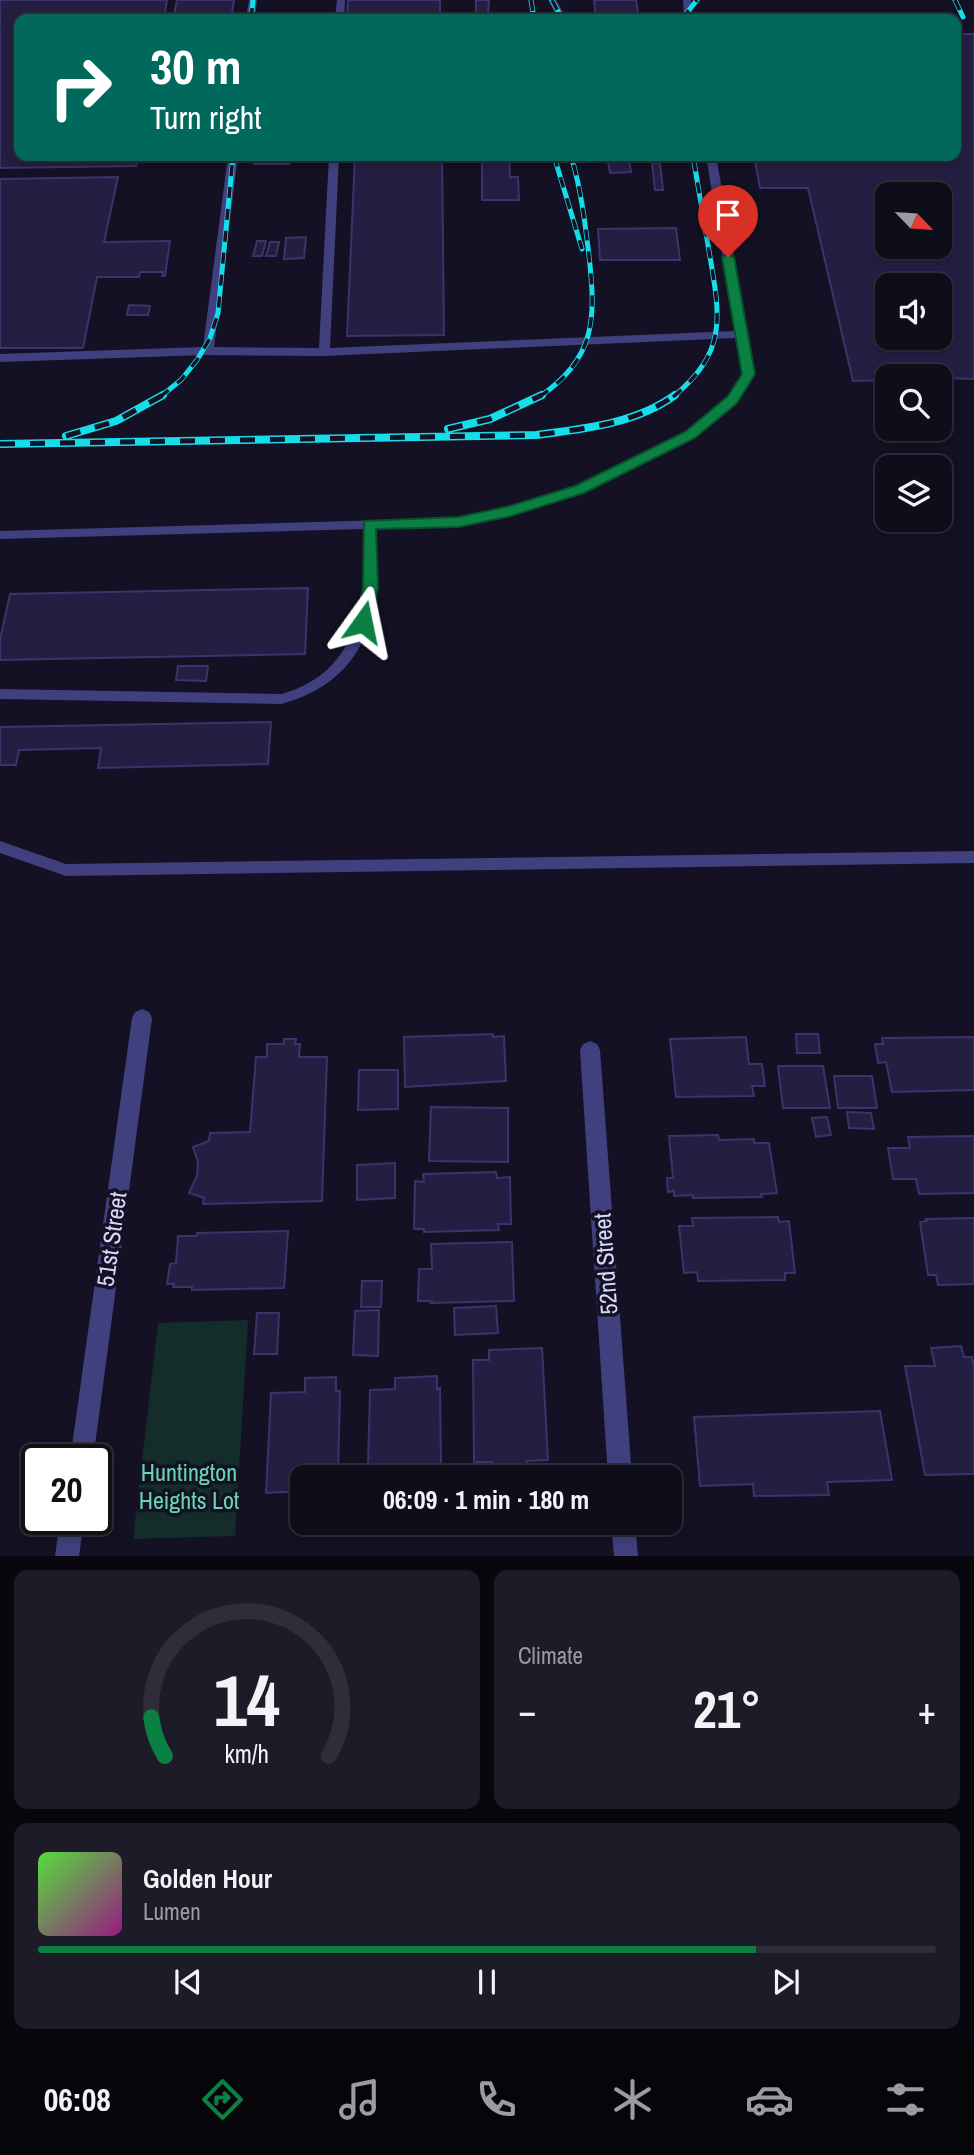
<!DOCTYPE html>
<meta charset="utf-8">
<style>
body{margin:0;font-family:"Archivo Narrow",sans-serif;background:#1c1b27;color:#f1f3f6;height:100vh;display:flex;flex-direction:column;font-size:26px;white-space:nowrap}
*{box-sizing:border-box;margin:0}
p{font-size:23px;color:#9b9ca2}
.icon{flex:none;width:38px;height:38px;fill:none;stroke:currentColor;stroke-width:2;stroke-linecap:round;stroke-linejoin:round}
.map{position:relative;height:1556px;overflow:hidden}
.panel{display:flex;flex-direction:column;gap:14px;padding:14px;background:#08070e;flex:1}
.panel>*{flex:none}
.top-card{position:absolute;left:14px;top:14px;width:947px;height:147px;border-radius:14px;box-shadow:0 4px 10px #0003,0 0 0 2px #2e2d39;background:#00695c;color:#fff;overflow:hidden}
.needle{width:46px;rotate:115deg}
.buttons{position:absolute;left:875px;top:182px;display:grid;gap:14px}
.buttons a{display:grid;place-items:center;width:77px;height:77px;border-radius:14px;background:#0e0d1a;box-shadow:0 4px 10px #0003,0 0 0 2px #2e2d39;font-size:35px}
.speed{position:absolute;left:21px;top:1444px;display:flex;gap:14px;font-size:35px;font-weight:700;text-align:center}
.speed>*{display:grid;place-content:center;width:91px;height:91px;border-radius:50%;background:#0e0d1a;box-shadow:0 4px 10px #0003,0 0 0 2px #2e2d39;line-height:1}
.speed .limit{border:4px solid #111;border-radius:10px;background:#fff;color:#111}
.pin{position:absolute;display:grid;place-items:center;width:60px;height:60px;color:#fff;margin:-72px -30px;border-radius:50% 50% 50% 0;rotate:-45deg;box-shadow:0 0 7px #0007}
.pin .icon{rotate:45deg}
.me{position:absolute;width:77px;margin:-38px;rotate:12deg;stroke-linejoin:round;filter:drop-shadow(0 0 5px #0008)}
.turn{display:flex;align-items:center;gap:24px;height:147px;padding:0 21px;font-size:32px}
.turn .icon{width:91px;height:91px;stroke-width:2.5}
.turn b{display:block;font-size:49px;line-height:60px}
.big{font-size:52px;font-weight:800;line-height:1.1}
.panel .tile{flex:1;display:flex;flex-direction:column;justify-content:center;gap:10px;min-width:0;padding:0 24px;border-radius:14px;background:#1c1b27}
.panel .dial{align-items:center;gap:0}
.dial svg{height:182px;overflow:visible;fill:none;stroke:#2e2d39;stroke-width:7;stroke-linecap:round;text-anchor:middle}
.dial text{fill:#f1f3f6;stroke:none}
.song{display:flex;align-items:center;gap:21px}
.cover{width:84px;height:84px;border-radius:10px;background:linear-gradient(135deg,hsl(110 70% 55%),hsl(310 70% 35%))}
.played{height:7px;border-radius:4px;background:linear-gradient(90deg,#0b8043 80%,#2e2d39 80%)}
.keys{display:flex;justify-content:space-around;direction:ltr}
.heat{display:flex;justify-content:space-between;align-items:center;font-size:38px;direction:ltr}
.panel .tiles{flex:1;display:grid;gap:14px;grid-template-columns:1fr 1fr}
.tile:last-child{grid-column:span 2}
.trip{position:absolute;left:290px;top:1465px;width:392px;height:70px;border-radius:14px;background:#0e0d1a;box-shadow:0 4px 10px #0003,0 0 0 2px #2e2d39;font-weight:800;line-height:70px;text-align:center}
.tabs{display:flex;height:112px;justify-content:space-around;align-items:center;background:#06050a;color:#9b9ca2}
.tabs .icon{width:49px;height:49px}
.tabs .selected{color:#0b8043}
.tabs b{font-size:32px;color:#f1f3f6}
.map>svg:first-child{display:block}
.green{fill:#142d2b}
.building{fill:#241e43;stroke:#3c336c;stroke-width:2;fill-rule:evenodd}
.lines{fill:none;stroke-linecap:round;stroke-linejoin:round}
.lane{fill:#40407e;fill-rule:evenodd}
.street{fill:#40407e;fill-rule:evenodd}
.rail-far1-casing{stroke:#15dde9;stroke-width:5}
.rail-casing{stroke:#15dde9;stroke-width:8}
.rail-far1{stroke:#131123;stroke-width:3.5;stroke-dasharray:11;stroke-linecap:butt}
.rail{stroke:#131123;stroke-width:5;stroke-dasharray:15;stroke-linecap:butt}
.route{fill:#0b8043;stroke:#07532c;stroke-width:2}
.labels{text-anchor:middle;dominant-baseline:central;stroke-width:7;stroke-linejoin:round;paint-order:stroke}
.near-street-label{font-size:24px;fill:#d9d7fb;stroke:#131123}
.near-park-label{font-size:24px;fill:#69d5b5;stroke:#131123}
</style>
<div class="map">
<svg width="974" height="1557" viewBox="0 0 974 1557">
<rect width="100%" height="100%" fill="#131123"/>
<path class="green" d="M248 1320 235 1536 133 1539 158 1323Z"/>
<path class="building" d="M0 0H167L164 19H19V156H138L136 166 0 168Z
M177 0H234L231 19H173Z
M348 0H440V19H347Z
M476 0H489L488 13H476Z
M594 0H636L639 19H596Z
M956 34H974V379L887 376V380L853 381 808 188H760L754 156H956ZM887 194H940V247H887ZM887 285H940V338H887Z
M256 156H289V164H254Z
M355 156H442L444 335 347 336Z
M482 156H509L510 177H518L519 200H482Z
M629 160 631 172 610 173 608 161Z
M652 163H660L663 190H655Z
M118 177 104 242 170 241 165 276H162L163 272H140L139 277H97L83 348H0V179Z
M676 228 680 260H600L598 229Z
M306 237 304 258 284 259 286 238Z
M257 241H266L262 256H253Z
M270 242H279L276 256H266Z
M129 305 150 306 148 315H127Z
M308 588 305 654 0 660V640L10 594Z
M178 666H208L206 681 176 680Z
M271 722 268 764 98 768 101 748 19 750 16 765H0V727Z
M493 1034V1037L504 1036 506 1081 405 1087 404 1037Z
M796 1034H818L820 1053H797Z
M746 1037 749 1064H762L765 1086H752L754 1096 676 1097 670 1039Z
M974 1037V1090L892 1092 886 1062 878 1063 875 1044H883L882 1038Z
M284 1039H296L295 1044H300L299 1057H327L322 1201 203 1204 204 1198 189 1193 197 1176 198 1162 193 1147 209 1141 210 1133 250 1132 256 1057H267V1044H284Z
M778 1066H823L830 1108H783Z
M359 1070H398V1109L358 1110Z
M834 1076H872L877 1108H838Z
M431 1107 508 1108V1162L429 1161Z
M847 1112 871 1113 874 1129 849 1128Z
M827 1117 831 1135 816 1137 812 1118Z
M718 1135 719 1140 754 1139V1143H769L777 1193 761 1194 762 1197 693 1198V1195L674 1196V1191L668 1192 667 1178H673L669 1136Z
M974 1136V1193L919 1194 916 1179H893L888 1148H910L908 1137Z
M395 1163V1198L357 1200V1165Z
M496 1172 497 1178 510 1177 511 1224H498L499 1230 424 1232V1229H414L415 1181 424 1182 423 1174Z
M778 1217 779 1222 789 1221 795 1273H785V1280L698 1281 697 1272 684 1273 679 1226H693L692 1218Z
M974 1218V1284L938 1285 936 1275H928L920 1222 927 1221 926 1219Z
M288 1231 284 1288 192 1290V1287H173L174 1284H167L170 1264 176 1263 178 1236H197V1233Z
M512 1242 514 1301 431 1303 432 1301H418L419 1269H432L431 1244Z
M362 1281H382L381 1307H361Z
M496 1306 498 1333 455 1335 454 1308Z
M379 1310 378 1356 353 1355 355 1311Z
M257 1313H279L277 1354H254Z
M961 1346 964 1357H972L974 1366V1474L925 1475 905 1366H935L931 1348Z
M542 1348 548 1460 527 1461 528 1477H493V1462H474L473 1360H489V1350Z
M437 1376V1389L440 1388 441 1467 434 1466V1477H371V1468L368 1467 370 1390 395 1389V1378Z
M336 1377V1391H340L338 1477H303V1491L266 1493 271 1393 305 1392V1378Z
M880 1411 892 1480 827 1482 829 1495 754 1496 753 1484 700 1486 694 1417Z"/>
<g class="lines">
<path class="lane" d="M249 0H257L255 19H246Z
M337 0H345L344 19H335Z
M548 0H556L567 19H559Z
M683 0H691L693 19H684Z
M228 156H238L214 347 319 348 329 156H339L330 348 735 331 706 156H716L755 374 737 403 694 438 584 492 511 515 459 526 375 529C381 611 371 678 282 704L0 699V689L282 694C361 671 367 599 363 529L0 539V531L459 518 510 507 576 486 686 432 729 397 743 374 736 338 324 356 205 355 0 362V354L203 347Z
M0 841 66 864 974 851V863L66 876 0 853Z"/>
<path class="street" d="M142 1009 149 1012 152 1018 93 1460H70L132 1018 135 1012Z
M590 1041 597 1044 600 1050 632 1477H608L580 1050 583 1044Z
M60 1519H84L79 1557H55Z
M611 1522H635L638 1557H614Z"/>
<g class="rail-far1-casing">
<path id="rail-far1" d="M531 0 534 19
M552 0 562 19
M955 0 963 17
M251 19 253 0
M682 19 697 0
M554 156 582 249
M160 397 181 380 197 360 210 338 218 313 233 156
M539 397C596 359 596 318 589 256 585 222 581 189 571 156
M673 397C726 353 721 320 710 257 704 223 699 190 693 156"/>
</g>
<g class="rail-casing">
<path id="rail" d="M448 429 490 419 542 395
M66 436 116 421 163 395
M0 444 536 435C582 429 636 424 675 395"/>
</g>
<use href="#rail-far1" class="rail-far1"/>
<use href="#rail" class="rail"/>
</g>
<path class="route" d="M728 254 734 257 755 374 737 403 695 438 584 493 511 516 459 527 376 529 378 588 370 622 363 628 358 626 356 622 363 588 364 521 459 517 510 506 575 486 685 432 728 396 742 374 722 257Z"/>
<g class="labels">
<g class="near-street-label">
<text transform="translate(111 1239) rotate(-82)">51st Street</text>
<text transform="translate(605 1264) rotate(-94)">52nd Street</text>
</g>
<g class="near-park-label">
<text x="189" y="1472">Huntington<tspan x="189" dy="28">Heights Lot</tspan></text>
</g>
</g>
</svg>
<div class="buttons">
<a><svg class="needle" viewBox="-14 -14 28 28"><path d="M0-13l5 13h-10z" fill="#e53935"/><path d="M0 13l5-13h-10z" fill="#9b9ca2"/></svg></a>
<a><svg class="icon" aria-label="sound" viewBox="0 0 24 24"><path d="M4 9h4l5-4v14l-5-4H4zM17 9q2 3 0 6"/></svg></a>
<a><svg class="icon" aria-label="search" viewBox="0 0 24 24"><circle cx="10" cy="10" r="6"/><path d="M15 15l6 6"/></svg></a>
<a><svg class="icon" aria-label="layers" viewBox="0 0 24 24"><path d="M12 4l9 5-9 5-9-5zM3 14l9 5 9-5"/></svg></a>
</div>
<div class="speed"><div class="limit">20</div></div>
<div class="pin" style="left:728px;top:257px;background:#d93025"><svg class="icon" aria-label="arrive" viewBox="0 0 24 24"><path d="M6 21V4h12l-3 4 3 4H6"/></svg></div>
<svg class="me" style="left:363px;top:622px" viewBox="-20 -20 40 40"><path d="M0-17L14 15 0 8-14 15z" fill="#0b8043" stroke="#fff" stroke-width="4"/></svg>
<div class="trip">06:09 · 1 min · 180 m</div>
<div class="top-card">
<div class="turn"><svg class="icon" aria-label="right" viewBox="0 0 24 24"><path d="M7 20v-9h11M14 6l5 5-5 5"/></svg><div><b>30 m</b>Turn right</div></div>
</div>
</div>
<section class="panel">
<div class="tiles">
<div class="tile dial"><svg viewBox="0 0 100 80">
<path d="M14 69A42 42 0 1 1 86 69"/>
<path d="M14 69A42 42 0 0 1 8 52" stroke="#0b8043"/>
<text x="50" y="56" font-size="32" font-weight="700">14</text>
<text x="50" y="72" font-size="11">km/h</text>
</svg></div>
<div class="tile"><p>Climate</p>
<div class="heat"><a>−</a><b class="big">21°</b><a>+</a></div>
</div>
<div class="tile">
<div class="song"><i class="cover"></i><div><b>Golden Hour</b><p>Lumen</p></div></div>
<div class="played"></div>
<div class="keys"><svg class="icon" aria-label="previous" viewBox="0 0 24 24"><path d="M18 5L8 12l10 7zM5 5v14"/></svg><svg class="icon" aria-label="pause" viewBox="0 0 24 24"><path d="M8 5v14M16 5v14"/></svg><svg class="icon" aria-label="next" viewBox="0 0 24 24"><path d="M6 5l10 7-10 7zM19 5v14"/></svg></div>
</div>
</div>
</section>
<nav class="tabs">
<b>06:08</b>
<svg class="icon selected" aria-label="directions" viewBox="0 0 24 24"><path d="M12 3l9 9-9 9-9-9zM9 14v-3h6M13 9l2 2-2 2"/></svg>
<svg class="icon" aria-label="music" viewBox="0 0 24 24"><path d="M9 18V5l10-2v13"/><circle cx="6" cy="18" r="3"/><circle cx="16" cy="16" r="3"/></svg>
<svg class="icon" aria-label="phone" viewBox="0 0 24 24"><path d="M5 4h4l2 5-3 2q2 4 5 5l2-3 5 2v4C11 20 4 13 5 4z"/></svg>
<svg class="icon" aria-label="climate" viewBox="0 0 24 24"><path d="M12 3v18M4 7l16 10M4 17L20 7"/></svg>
<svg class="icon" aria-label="car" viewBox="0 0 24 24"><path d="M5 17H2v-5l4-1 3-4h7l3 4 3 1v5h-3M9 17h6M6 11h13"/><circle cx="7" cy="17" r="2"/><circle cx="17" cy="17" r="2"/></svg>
<svg class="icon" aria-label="filters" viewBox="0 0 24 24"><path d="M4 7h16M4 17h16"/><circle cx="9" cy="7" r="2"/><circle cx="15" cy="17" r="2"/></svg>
</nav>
